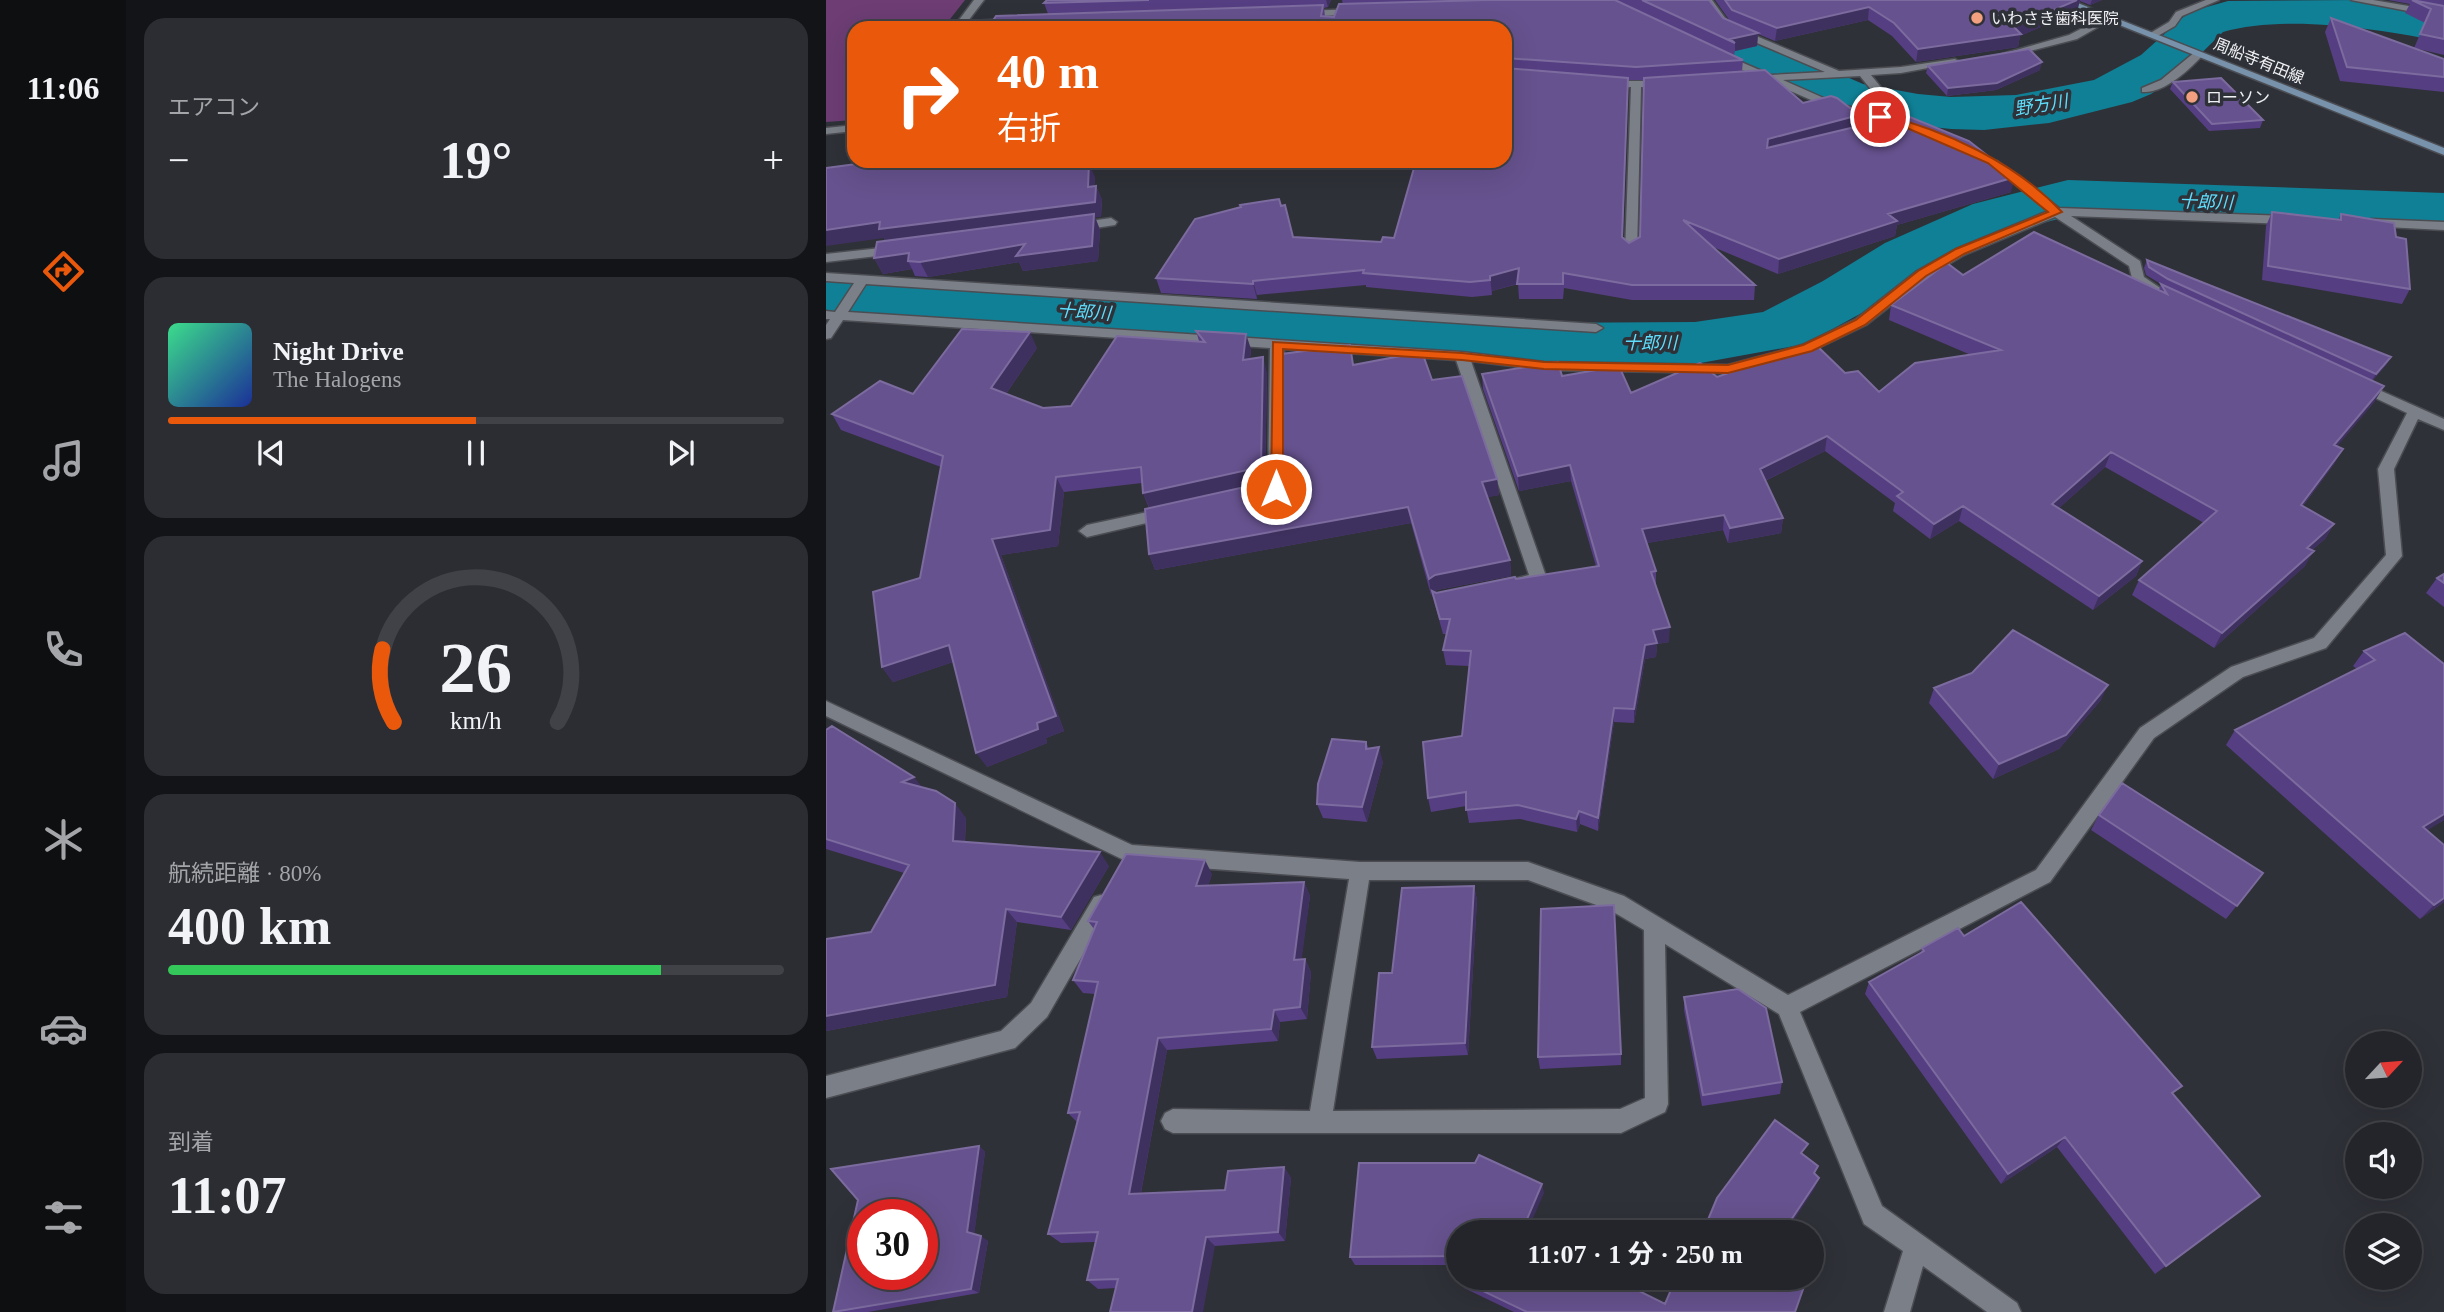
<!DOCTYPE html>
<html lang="ja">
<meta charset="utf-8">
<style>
body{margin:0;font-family:"Times New Roman","Noto Sans JP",serif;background:#2b2d32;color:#f1f3f6;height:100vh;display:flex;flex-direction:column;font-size:26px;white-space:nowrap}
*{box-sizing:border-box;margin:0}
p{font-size:23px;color:#a3a5a8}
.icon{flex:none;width:38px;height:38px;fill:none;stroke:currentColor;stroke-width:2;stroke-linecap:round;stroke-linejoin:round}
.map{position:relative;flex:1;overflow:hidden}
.details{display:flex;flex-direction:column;gap:18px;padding:18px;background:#131417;width:700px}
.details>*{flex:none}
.top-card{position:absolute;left:21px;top:21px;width:665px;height:147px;border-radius:21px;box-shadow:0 7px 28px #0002,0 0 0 2px #404247;background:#ea580c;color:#fff;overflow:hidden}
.needle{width:46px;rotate:64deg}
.tools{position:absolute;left:1519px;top:1031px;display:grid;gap:14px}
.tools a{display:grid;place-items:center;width:77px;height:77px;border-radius:50%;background:#23252a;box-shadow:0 7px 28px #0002,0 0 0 2px #404247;font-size:35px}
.speed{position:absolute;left:21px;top:1199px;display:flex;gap:14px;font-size:35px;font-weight:700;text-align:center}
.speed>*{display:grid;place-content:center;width:91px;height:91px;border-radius:50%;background:#23252a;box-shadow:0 7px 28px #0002,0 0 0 2px #404247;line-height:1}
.speed .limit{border:10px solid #d22;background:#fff;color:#111}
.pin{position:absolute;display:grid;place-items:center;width:60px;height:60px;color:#fff;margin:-30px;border:4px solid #fff;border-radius:50%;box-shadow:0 2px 7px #0007}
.me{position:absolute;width:77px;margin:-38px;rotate:0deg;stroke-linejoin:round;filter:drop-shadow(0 0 5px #0008)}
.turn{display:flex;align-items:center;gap:24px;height:147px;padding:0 35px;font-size:32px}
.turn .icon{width:91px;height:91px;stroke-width:2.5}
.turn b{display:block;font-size:49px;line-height:60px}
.big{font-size:52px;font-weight:700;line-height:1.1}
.details .card{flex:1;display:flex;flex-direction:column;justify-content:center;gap:10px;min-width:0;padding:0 24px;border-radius:21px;background:#2b2d32}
.details .dial{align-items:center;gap:0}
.dial svg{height:182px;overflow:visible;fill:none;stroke:#404247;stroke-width:7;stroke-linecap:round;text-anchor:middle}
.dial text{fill:#f1f3f6;stroke:none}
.song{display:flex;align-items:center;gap:21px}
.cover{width:84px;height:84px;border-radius:10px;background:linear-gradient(135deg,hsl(150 70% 55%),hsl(230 70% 35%))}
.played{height:7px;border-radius:4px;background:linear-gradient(90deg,#ea580c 50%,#404247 50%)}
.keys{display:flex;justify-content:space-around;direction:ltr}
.heat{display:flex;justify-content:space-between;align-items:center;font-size:38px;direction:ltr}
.charge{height:10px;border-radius:5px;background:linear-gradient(90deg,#34c759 80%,#404247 0)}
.trip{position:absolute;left:620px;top:1220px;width:378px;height:70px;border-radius:35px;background:#23252a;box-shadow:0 7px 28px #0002,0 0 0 2px #404247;font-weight:700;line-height:70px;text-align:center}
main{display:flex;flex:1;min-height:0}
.tabs{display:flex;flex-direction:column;width:126px;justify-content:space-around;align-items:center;background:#0e0f11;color:#a3a5a8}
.tabs .icon{width:49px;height:49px}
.tabs .on{color:#ea580c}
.tabs b{font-size:32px;color:#f1f3f6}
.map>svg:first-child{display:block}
.green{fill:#6d3d74}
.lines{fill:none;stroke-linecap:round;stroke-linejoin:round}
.river{fill:#108096;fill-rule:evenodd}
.street-casing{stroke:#4b4d53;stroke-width:3}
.secondary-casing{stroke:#4b4d53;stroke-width:3}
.street{fill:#7b7f87;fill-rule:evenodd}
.secondary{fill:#7792aa;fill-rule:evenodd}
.wall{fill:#563e82;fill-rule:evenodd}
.shaded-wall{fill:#3f315f}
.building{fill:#66528e;stroke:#7c6b9e;stroke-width:2;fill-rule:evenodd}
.route{fill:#ea580c;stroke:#983908;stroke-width:2}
.poi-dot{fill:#f2a07f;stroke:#2f3138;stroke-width:2.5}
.labels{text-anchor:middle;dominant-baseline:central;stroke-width:7;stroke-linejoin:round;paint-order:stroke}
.far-poi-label{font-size:16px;fill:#eff1f5;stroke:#2f3138;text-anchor:start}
.far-street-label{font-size:16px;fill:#eff1f5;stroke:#2f3138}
.far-water-label{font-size:18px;font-style:italic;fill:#5edefc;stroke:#2f3138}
</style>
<main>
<nav class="tabs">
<b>11:06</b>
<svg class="icon on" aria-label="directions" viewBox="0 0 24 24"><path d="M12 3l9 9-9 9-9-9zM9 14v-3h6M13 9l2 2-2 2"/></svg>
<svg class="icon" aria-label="music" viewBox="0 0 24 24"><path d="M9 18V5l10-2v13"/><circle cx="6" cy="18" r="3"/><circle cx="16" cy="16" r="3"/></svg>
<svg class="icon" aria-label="phone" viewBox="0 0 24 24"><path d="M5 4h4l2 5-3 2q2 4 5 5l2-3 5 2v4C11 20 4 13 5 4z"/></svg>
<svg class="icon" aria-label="climate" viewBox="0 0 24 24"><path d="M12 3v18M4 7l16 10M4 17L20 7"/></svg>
<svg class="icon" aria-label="car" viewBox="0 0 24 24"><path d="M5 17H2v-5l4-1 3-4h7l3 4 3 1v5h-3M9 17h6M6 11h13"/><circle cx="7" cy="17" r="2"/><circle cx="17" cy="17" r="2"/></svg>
<svg class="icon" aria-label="filters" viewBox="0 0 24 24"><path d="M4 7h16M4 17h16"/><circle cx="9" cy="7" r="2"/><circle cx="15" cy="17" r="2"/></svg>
</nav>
<section class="details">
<div class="card"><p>エアコン</p>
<div class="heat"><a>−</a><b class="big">19°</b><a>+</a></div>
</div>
<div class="card">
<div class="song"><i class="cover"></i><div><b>Night Drive</b><p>The Halogens</p></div></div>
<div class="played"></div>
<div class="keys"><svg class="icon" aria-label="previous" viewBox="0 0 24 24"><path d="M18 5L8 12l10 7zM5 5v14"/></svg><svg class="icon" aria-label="pause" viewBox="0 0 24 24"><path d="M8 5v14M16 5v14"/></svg><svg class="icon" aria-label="next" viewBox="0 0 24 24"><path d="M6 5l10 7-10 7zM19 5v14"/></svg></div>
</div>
<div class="card dial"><svg viewBox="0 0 100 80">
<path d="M14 69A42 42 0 1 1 86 69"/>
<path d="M14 69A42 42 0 0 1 9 37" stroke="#ea580c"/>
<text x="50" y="56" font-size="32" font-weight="700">26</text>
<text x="50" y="72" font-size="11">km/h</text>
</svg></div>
<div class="card"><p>航続距離 · 80%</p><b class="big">400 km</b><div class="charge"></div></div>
<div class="card"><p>到着</p><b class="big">11:07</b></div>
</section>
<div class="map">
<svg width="1618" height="1312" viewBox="0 0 1618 1312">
<rect width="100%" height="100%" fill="#2f3138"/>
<path class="green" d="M0 0H139L117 28H28V120L0 122Z"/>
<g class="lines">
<path class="river" d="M780 0H844L1037 84 1092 94 1125 97 1190 95 1268 80 1315 55 1363 12 1402 1 1536 0 1618 12V42C1555 29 1459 14 1397 32L1352 76 1325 94 1306 102 1223 123 1158 130 1125 129 1060 122 999 106 787 10Z
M1242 180 1618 193V229L1243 216 1191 230 1103 269 1043 309 979 344 869 364 702 365 0 313V273L702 323 869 322 937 312 997 281 1059 243 1147 204Z"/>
<g class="street-casing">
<path id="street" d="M148 0H158L142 21 189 19 194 22 189 25 127 28Z
M876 0H886L904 25 1013 71 1075 67 1129 59 1134 62 1075 73 1045 75 1083 122 1089 124V128L1085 129 1001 107 891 59V55H899L945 75 999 72 898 29ZM1034 76 1068 118 1009 103 957 80Z
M1380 0H1393L1356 16 1349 26 1330 37 1321 35 1343 22 1350 12Z
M1525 0H1547L1618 12V18Z
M532 9 535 10V14L476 17 471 14 476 11Z
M1280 16 1288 18 1251 39 1181 57 1176 54 1243 35Z
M1369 52 1378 54C1364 69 1338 94 1316 92V88L1335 80Z
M781 81H840L845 84 840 87H815L811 252 805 256 799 252 805 87 777 86V82Z
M28 125V131L0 134V128Z
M1171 161 1233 208 1464 216 1470 220 1464 224 1245 216 1314 261 1318 277 1343 294 1336 298 1307 282 1303 266 1229 217 1138 255 1101 277 1040 325 986 351 902 373 718 370 645 361 721 579 719 583 694 589 686 583 688 579 703 575 630 360 458 349V489L455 493 436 497 428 492 431 488 442 485 444 348 17 320 5 338 0 339V325L4 319H0V311L9 312 28 283 0 281V273L770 324 777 328 770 332 40 284 22 312 636 352 718 362 902 365 976 345 1030 319 1091 271 1130 249 1222 211 1167 166V162Z
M285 218 291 222 289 225 250 231 244 227 250 223Z
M1545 219 1618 222V230L1541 226 1539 223Z
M73 246 77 247V253L0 262V254Z
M1533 381 1618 419V430L1592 419 1568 469 1576 556 1500 648 1417 677 1328 738 1224 882 974 1012 1056 1206 1191 1303 1195 1312H1161L1097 1266 1084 1312H1058L1077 1251 1038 1224 953 1014 839 944 842 1104 839 1112 795 1133H347L339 1129 335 1121 339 1113 347 1109 484 1111 523 879 304 863 0 716V701L306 845 534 862H702L798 896 962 995 1210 870 1314 728 1405 667 1488 638 1560 555 1552 469 1581 413 1528 388 1526 385ZM543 880H702L784 910 818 930 819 1098 794 1109 507 1111Z
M340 508 346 509 348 513 346 517 261 537 253 531 261 525Z
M275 895 282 897 285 904 282 911 221 1017 189 1048 0 1098V1076L175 1031 205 1003 268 897Z"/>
</g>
<g class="secondary-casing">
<path id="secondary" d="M1231 0H1244L1618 148V155Z"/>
</g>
<use href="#street" class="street"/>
<use href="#secondary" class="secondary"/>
</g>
<path class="wall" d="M221 0H505L502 7 498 8 499 17H508L517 4 516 0H883L897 18 904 21 889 0H1276L1264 5 1254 1 1251 11 1194 36 1192 47 1090 62 1066 36 1042 20 949 41 932 34 931 46 909 51 908 56 917 60 916 71 977 103 1033 115 1031 126 1185 192 1071 225 1069 236 952 274 887 247 929 285 928 300H806L738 288 737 299H693L692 284 666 291V295L646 297 540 287V285L431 295V299L335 293 330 278 455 206 467 237 555 242 568 238 588 169H575L574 161H679V28L222 14 218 3ZM802 80H818L814 237 803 243 797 238Z
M1562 0H1618V55L1588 48 1599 23 1579 13 1584 4Z
M1505 18 1618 59V92L1514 81 1499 32Z
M1102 66 1214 70 1170 90 1121 96 1100 73Z
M1347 82 1437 120 1434 128 1383 131 1344 89Z
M269 177 268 186H270L276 200 275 217H269L274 230 272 261 197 271 193 262 102 277 89 276 86 269 57 274 48 258 59 241 58 238Z
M1446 212 1512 220 1515 214 1570 237 1584 289 1576 304 1436 280 1440 226Z
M1321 260 1565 357 1560 365 1546 381 1549 401 1511 446 1517 449 1508 464 1477 506 1508 524 1499 539 1486 550 1479 566 1388 648 1306 595 1313 580 1378 523 1279 467 1233 508 1316 561 1310 576 1267 610 1133 521 1104 539 1067 511 1069 503 999 451 939 481 957 518 955 533 902 543 897 530 821 543 830 571V586L843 642 831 644 830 657 819 659 808 723 788 722 772 831 754 824 751 832 694 819 643 823 640 806 605 812 602 798 636 736 643 666 620 665 617 650 621 634H617L606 594 605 595 585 523 329 570 323 554V508L317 493 316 483 238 492 232 546 175 555 238 731 220 738 221 743 161 767 127 662 67 682 56 667 94 578 115 467 15 430 6 414 87 394 211 348 180 394 217 408 245 406 373 341 370 331 425 349 424 359 441 373 439 482 451 480 455 475 528 365 606 380 671 479 673 495 661 497 684 560 685 576 611 590 609 592 610 593 770 566 745 481 693 491 657 389 656 374 736 376 805 393 891 377 1019 373 1053 392 1145 355 1063 320 1065 305 1137 275 1333 290 1335 284 1320 275 1318 268Z
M1618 574V607L1600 593 1611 578Z
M1538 651 1618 664V820L1601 830 1618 845V902L1594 919 1400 745 1409 730 1531 669 1527 666Z
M1108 688 1275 700 1233 749 1167 779 1103 703Z
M0 730 96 788 140 818 139 842 283 866 245 930 191 922 181 997 0 1031V939L45 932 78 873 0 849Z
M540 742 543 749 557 762 541 822 497 818 491 804Z
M1273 815 1437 873 1400 919 1265 830Z
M386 874 382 886 478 882 484 896 475 960 479 959 485 972 481 1019 454 1022 452 1041 341 1050 315 1193 399 1190 458 1167 465 1178 459 1241 389 1246 290 1288 272 1289 261 1280 269 1242 235 1243 222 1234 251 1122 242 1113 269 994 257 993 247 980 268 929 262 921Z
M648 886 651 900 642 1055 551 1059 546 1047Z
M1138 936 1348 1095 1434 1196 1329 1274 1231 1147 1175 1184 1039 994 1043 982 1094 954 1096 948Z
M858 997 956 1082 954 1094 876 1106 858 1010Z
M795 1054V1065L714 1069 712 1057Z
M153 1146 159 1152 148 1234 162 1241 153 1293 42 1312H7Z
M718 1193 632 1232V1265H529L524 1257Z
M634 1280 839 1304 969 1312H688L638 1288Z"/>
<path class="shaded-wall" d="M500 0H505L502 7Z
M1251 0H1254L1251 11 1194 36 1192 47 1090 62 1092 49 1188 27Z
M1266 0H1276L1264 5Z
M1043 7 1042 20 949 41 951 28Z
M932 33 931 46 909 51V43L904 39Z
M1216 62 1214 70 1170 90 1121 96 1122 88Z
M1033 115 1031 129 940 153 942 139Z
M263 163 269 177 267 201 262 187Z
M1189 177 1185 192 1071 225 1069 236 952 274 953 259 1062 214Z
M270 186 276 200 275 217H269L274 230 272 261 197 271 193 262 102 277 94 262 268 218 61 244 58 238 0 246V230Z
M83 253 82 261 86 269 57 274 48 258Z
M693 268 694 283 666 291V295L664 276Z
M427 281 431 295V299L427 284Z
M204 332 211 348 173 404 165 388Z
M420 334 425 349 422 375 417 360Z
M437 357 441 373 439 483 324 509 317 493Z
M1565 357 1560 365 1545 382 1550 374Z
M1558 386 1549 401 1500 460 1508 445Z
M1001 436 999 451 932 484 934 469Z
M1517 449 1508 464 1466 520 1475 505Z
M1285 452 1279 467 1221 519 1226 504Z
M744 465 745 481 693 491 692 476Z
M230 477 238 492 232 546 175 555 238 731 220 738 221 743 161 767 150 753 166 539Z
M671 479 673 495 658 498 656 482Z
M1137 506 1133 521 1104 539 1108 524Z
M582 507 585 523 329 570 323 554Z
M898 515 897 530 816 544V529Z
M957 518 955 533 902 543 904 528Z
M1508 524 1499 539 1472 562 1481 548Z
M1488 551 1479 566 1388 648 1396 633Z
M684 560 685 576 611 590 605 595 603 579 609 575Z
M1316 561 1310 576 1267 610 1273 596Z
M844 627 843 642 831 644 830 657 819 659 808 723V709L819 645 827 630Z
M123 645 133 660 67 682 56 667Z
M1282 685 1275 700 1233 749 1167 779 1173 764Z
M788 708V722L772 831V818Z
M553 747 557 762 541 822 536 807Z
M88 777 100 792 76 782Z
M129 803 140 818 138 855 127 841Z
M753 811 754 824 751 832 750 819Z
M1618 814V820L1584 841 1597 827Z
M274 852 283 866 245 930 235 917Z
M379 860 386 874 378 900 370 886Z
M478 882 484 896 474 973 468 960Z
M648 886 651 900 642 1055 639 1043Z
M1618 898V902L1594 919 1608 905Z
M180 909 191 922 181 997 0 1031V1016Z
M479 959 485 972 481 1019 474 1007Z
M448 1010 454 1022 452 1041 445 1029Z
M332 1038 341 1050 313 1203 303 1194Z
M1239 1137 1231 1147 1175 1184 1182 1174Z
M153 1146 159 1152 148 1237 141 1232Z
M458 1167 465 1178 459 1241 452 1232Z
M993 1178 989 1188 960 1232H957Z
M716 1184 718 1193 701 1232H696Z
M155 1236 162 1241 153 1293 145 1289Z
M380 1237 389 1246 377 1312H366Z"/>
<path class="building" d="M221 0H323L218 3Z
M660 0H789L917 60 810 67 679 58V28H162L170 16 497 5 495 16 508 17 513 4Z
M816 0H883L897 18 932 33 904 39 909 43Z
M899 0H1251L1188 27 1195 34 1092 49 1068 23 1043 7 951 28 906 10Z
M1586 0 1618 6V39L1594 34 1605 9Z
M1505 18 1618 59V77L1521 67Z
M1203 49 1216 62 1171 83 1122 88 1102 66Z
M679 68 802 78 796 237 803 243 814 237 818 78 939 70 977 103 1005 96 1011 98 1033 115 942 139 941 148 1079 115 1143 141 1189 177 1062 214 1071 221 953 259 857 220 929 285H806L737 273V284H691L693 268 664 276V280L644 282 537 273 538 270 427 281V284L330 278 369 219 415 207 414 205 453 199 455 206 459 205 467 237 555 242 557 237 568 238 590 161H679Z
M1395 78 1437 120 1386 124 1347 82Z
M53 161H258L263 163 262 187 270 186 269 202 53 229 54 222 0 230V168Z
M1446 212 1515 220V214L1568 223 1570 237 1580 239 1584 289 1442 266Z
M268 214 266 246 190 256 199 244 94 262 82 261 83 253 48 258 51 242Z
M1208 232 1341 294 1335 284 1558 386 1508 445 1517 449 1475 505 1508 524 1481 548 1488 551 1396 633 1313 580 1391 511 1285 452 1226 504 1316 561 1273 596 1137 506 1108 524 1071 496 1077 492 1001 436 934 469 957 518 904 528 898 515 816 529 830 571 825 572 844 627 827 630 831 643 819 645 808 709 788 708 772 818 753 811 750 819 692 805 640 810V792L602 798 597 742 636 736 645 651 617 650 624 619H614L606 591 610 593 689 577 690 579 773 566 744 465 692 476 656 374 732 362 736 376 793 366 805 393 874 363 891 377 989 344 1019 373 1032 371 1053 392 1089 363 1175 350 1065 305 1121 263 1137 275Z
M1321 260 1368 279 1565 357 1550 374 1342 279 1323 267Z
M136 329 204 332 165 388 217 408 245 406 291 336 379 342 370 331 420 334 417 360 437 357 435 467 317 493 315 467 230 477 224 530 166 539 230 716 211 723 212 729 150 753 123 645 56 667 47 592 94 578 117 456 6 414 54 381 87 394Z
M524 345 527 365 596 352 606 380 636 376 671 479 656 482 684 560 609 575 603 579 582 507 323 554 319 509 451 480 455 475 456 354Z
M1618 574V583L1611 578Z
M1187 630 1282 685 1240 735 1173 764 1108 688 1146 673Z
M1579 633 1618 664V814L1597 827 1618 845V898L1608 905 1409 730 1549 660 1538 651Z
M6 726 88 777 76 782 110 791 129 803 127 841 274 852 235 917 180 909 169 985 0 1016V939L45 932 83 865 0 839V730Z
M506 739 540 742V749L553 747 536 807 491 804 492 784Z
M1296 783 1437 873 1411 906 1273 815Z
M300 854 379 860 370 886 478 882 468 960 479 959 474 1007 448 1010 445 1029 332 1038 303 1194 399 1190 402 1171 458 1167 452 1232 380 1237 366 1312H284L292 1279 261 1280 272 1232 222 1234 254 1112 242 1113 272 982 247 980 271 922 262 921Z
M648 886 639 1043 546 1047 553 973H566L576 888Z
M1195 902 1356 1086 1346 1093 1434 1196 1340 1266 1239 1137 1182 1174 1043 982 1098 951 1096 948 1132 928 1138 936Z
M788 905 795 1054 712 1057 715 909Z
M912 989 940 1008 956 1082 877 1095 858 997Z
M949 1120 982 1144 975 1153 992 1166 988 1173 993 1178 957 1232H869L872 1224 879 1227 891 1198Z
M153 1146 141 1232 155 1236 145 1289 7 1312 32 1200 5 1169ZM37 1214H96V1274H37Z
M653 1155 716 1184 696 1231 698 1232H632V1256L524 1257 533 1163H649Z
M636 1278H787L839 1304 850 1278H981L969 1312H701L634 1280Z"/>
<path class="route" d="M1054 114C1119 130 1189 162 1236 212L1138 254 1100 276 1039 325 986 351 902 373 718 369 636 360 457 349V489L450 494 445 492 447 342 636 353 718 362 902 365 977 345 1030 320 1092 271 1130 249 1222 212 1162 163 1074 125 1050 119V115Z"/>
<g class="poi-dot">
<circle cx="1151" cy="18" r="7"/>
<circle cx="1366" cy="97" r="7"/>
</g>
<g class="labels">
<g class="far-poi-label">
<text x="1165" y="18">いわさき歯科医院</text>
<text x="1380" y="97">ローソン</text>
</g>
<g class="far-street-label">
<text transform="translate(1433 61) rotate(22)">周船寺有田線</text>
</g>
<g class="far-water-label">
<text transform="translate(1215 105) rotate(-9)">野方川</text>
<text transform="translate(1380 202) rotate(2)">十郎川</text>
<text transform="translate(258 312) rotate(4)">十郎川</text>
<text x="824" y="343">十郎川</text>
</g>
</g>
</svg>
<div class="tools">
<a><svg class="needle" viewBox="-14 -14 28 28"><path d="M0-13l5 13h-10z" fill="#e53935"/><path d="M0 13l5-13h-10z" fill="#a3a5a8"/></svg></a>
<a><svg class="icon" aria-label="sound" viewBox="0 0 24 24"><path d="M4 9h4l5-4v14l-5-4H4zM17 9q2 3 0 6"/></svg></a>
<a><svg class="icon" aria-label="layers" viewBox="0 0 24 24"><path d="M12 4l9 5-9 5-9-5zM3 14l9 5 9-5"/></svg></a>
</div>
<div class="speed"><div class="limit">30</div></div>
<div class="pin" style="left:1054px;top:117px;background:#d93025"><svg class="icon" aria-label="arrive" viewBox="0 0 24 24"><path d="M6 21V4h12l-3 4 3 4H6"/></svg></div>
<svg class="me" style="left:450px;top:489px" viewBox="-20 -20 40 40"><circle r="17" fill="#ea580c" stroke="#fff" stroke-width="3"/><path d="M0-11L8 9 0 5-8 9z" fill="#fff"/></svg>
<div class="trip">11:07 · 1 分 · 250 m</div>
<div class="top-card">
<div class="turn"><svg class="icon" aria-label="right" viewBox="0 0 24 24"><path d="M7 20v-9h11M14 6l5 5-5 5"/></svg><div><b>40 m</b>右折</div></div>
</div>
</div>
</main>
